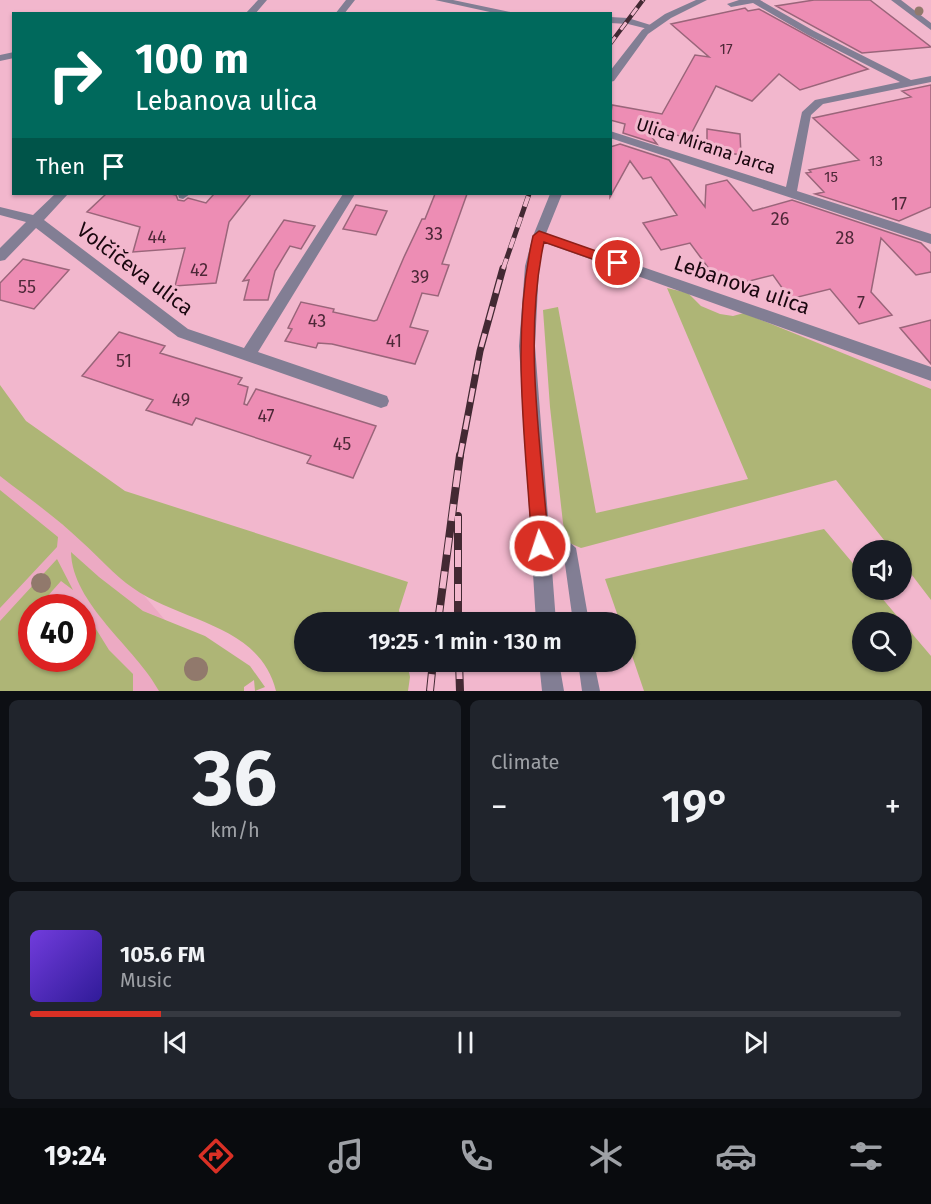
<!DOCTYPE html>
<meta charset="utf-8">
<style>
body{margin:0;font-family:"Fira Sans",sans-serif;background:#20242c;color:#f1f3f6;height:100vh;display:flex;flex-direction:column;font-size:22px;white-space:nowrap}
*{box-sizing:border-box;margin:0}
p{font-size:20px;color:#9ea1a6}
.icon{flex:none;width:33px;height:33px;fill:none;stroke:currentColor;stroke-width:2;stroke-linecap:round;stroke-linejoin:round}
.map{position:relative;height:691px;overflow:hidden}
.drawer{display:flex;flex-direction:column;gap:9px;padding:9px;background:#0d0f14;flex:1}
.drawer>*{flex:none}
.banner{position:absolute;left:12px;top:12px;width:600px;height:183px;border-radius:0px;box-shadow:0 2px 4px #0004;background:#00695c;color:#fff;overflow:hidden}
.tools{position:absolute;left:852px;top:540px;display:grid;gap:12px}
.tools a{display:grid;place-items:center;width:60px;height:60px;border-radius:50%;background:#171b24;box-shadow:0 2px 4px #0004;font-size:30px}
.speed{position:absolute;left:18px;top:594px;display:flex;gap:12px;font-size:30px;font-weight:700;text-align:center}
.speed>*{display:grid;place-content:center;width:78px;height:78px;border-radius:50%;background:#171b24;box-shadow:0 2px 4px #0004;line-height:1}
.speed .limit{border:9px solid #d22;background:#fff;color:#111}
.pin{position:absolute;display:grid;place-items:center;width:51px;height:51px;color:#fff;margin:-26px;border:3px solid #fff;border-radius:50%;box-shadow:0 2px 6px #0007}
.me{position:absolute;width:66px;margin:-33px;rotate:356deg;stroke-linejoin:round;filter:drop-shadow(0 0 4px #0008)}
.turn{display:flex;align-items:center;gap:21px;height:126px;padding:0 24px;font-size:27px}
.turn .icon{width:78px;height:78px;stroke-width:2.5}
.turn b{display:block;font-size:42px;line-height:51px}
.then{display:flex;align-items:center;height:57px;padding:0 24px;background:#0003;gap:12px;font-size:22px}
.big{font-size:45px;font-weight:600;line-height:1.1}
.drawer .card{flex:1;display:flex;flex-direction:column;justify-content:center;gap:9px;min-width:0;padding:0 21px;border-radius:9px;background:#20242c}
.drawer .dial{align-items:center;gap:0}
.dial b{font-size:78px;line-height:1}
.song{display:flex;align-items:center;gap:18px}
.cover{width:72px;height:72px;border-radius:9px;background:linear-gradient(135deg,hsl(260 70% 55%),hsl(250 70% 35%))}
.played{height:6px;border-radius:3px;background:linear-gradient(90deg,#d93025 15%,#363941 15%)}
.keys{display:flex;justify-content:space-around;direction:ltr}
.heat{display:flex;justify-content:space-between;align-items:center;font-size:33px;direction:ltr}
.drawer .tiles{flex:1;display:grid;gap:9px;grid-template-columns:1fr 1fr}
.card:last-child{grid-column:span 2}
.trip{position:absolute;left:294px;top:612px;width:342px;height:60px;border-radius:30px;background:#171b24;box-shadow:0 2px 4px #0004;font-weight:600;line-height:60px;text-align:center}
.tabs{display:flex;height:96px;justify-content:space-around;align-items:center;background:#090b0e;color:#9ea1a6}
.tabs .icon{width:42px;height:42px}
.tabs .active{color:#d93025}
.tabs b{font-size:27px;color:#f1f3f6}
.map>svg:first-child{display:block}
.built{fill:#ecaac3;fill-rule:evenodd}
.green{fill:#aeb576;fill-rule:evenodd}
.building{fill:#ed8db4;stroke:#9a657a;stroke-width:1.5}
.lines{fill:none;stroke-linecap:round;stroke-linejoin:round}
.service{fill:#827e94;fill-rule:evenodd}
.minor{fill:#827e94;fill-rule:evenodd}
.tertiary{fill:#827e94;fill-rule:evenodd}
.rail-far3-casing{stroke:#432933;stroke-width:4.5}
.rail-far2-casing{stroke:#432933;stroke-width:5}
.rail-far1-casing{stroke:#432933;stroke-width:7}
.rail-casing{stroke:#432933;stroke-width:8}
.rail-far3{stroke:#f2b7cd;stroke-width:3;stroke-dasharray:9;stroke-linecap:butt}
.rail-far2{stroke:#f2b7cd;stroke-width:4;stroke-dasharray:11;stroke-linecap:butt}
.rail-far1{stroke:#f2b7cd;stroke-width:4.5;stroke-dasharray:14;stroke-linecap:butt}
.rail{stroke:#f2b7cd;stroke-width:6;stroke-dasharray:17;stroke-linecap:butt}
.tree{fill:#91796c}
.route{fill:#d93025;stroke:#8d1f18;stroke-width:1.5}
.labels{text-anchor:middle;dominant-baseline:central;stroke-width:6;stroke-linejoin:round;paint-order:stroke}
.far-number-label{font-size:15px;fill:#4e2838}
.far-street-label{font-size:18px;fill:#19060e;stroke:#f2b7cd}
.number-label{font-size:18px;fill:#4e2838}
.street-label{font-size:21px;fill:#19060e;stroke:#f2b7cd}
</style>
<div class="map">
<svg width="931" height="691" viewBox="0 0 931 691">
<rect width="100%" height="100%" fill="#f2b7cd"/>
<path class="built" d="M0 474 131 580 225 691H0ZM32 608H82V658H32Z"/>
<path class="green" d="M667 288 688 293 701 306 720 314 733 316 744 313 931 389V600L902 562V550H892L836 480 581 548 567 542 563 523 550 407 543 310 558 307 596 513 748 479Z
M0 385 26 421 125 491 408 582 399 610 401 622H304V662H407L410 677 408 691H276C260 624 180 622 133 588 114 575 99 557 82 542 57 518 27 497 0 476Z
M0 490 58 537 57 547 0 608Z
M824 529 862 574V590H875L931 656V691H644L626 638V622H620L605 579ZM862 622H902V662H862Z
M71 552 99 577 143 611 205 636 250 666 265 687 255 691 254 680 244 687V691H159C136 648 72 604 71 552Z
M57 559 73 590 61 581 38 607 32 608 31 614 22 625 31 633 32 658H82L83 608 109 650 133 674V691H0V621Z"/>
<path class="building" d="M814 0H870L931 47 862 53 776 6Z
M745 8 748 11 759 9 868 69 800 90 779 74 752 101 716 86 689 138 645 128 657 144 623 133 625 124 610 120 612 105 662 114 695 55 709 57 671 24Z
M931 85V207L899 221 815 194 824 192 806 173 811 172 809 170 859 160 813 118 911 97 902 91Z
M707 129 740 134 741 155 707 149Z
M620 144 669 160 705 207 706 185 727 180 753 211 792 200 921 243 931 253V272L916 275 881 238 871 292 892 315 859 324 830 289 790 299 773 275 734 285 718 281 690 243 661 250 643 223 677 215 651 177 643 179 630 161 610 197V147Z
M106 194H171L176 195 178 200 184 201 188 198 206 203 214 194H251L229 222 216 283 175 286 185 248 133 252 140 227 87 212Z
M435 194H467L442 264 449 265 438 296 422 293 410 327 428 331 415 364 332 344 318 343 316 348 285 341 292 329 288 328 301 302 334 309 333 312 374 321 377 320 404 257 422 219H425Z
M356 205 387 211 376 235 343 229Z
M284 220 315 226 301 249 290 246 275 271 268 300H244L249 280 243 281Z
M23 259 69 270 34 309 0 300V283Z
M931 320V364L900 328Z
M119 332 165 346 160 353 242 378 238 384 248 387 244 404 247 405 256 389 376 426 353 478 307 463 311 456 196 418 192 425 146 410 153 400 82 376Z"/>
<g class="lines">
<path class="service" d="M539 517 544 519 576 548 589 622H573L564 557 534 529 532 524 534 519Z
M578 662H594L600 691H582Z"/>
<path class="minor" d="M258 0H267L255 14H245Z
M346 0H355L344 14H335Z
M435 0H453L520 14H499Z
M739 0H760L814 31 911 80 931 76V82L823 104 811 115 797 191 931 234V244L610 138V131L786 187 802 112 815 100 900 82 808 35 753 3 731 7 727 4Z
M891 0H901L931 23V30Z
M610 17 628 18 657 27 652 30 628 24 610 23Z
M14 52V58L0 61V55Z
M55 194H68L44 220 188 329 244 348 343 194H355L258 352 387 396 389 401 387 406 381 408 178 337 36 228 5 260 0 261V248L26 222 0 215V207L33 215Z
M178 194H190L183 199 179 198Z
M539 231 931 367V381L534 239 533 236Z"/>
<path class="tertiary" d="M696 0H707L671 18 648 34 614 81 610 82V71L642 30 665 14Z
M550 194H562L545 236 539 266 535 346 556 622H536L519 346 525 266 533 236Z
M539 662H559L564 691H542Z"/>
<g class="rail-far3-casing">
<path id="rail-far3" d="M610 44 643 0"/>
</g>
<g class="rail-far2-casing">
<path id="rail-far2" d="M503 269 529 194"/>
</g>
<g class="rail-far1-casing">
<path id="rail-far1" d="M460 457 480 351 503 268"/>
</g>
<g class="rail-casing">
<path id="rail" d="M458 516V622
M438 622 460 455
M459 662 460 691
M430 691 433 662"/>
</g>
<use href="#rail-far3" class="rail-far3"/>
<use href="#rail-far2" class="rail-far2"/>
<use href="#rail-far1" class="rail-far1"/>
<use href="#rail" class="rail"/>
</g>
<g class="tree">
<circle cx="919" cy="11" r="4.5"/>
<circle cx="41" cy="583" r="10"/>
<circle cx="196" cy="669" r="12"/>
</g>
<path class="route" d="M539 231 622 260 624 263 618 268 544 242C523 338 541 448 549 546L546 552 540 555 534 552 532 546C526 443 510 337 533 236Z"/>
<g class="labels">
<g class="far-number-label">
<text x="726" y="49">17</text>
<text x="876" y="161">13</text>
<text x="831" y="177">15</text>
</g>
<g class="far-street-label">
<text transform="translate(706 146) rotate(18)">Ulica Mirana Jarca</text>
</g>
<g class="number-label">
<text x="899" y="204">17</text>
<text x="780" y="219">26</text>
<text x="434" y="234">33</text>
<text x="157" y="237">44</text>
<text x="845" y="238">28</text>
<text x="199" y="270">42</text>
<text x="420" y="277">39</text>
<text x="27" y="287">55</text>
<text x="861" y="303">7</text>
<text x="317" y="321">43</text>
<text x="394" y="341">41</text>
<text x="124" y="361">51</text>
<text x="181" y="400">49</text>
<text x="266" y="416">47</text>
<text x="342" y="444">45</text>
</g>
<g class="street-label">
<text transform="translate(135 269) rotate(37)">Volčičeva ulica</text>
<text transform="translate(742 285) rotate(19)">Lebanova ulica</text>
</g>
</g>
</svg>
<div class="tools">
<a><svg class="icon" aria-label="sound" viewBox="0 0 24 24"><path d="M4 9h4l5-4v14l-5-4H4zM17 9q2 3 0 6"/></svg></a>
<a><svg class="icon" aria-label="search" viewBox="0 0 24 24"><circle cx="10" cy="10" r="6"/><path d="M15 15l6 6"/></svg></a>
</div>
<div class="speed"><div class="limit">40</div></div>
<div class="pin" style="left:618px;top:263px;background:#d93025"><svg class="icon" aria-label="arrive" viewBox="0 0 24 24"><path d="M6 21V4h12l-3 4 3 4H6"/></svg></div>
<svg class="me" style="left:540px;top:546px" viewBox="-20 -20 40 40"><circle r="17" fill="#d93025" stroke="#fff" stroke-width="3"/><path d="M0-11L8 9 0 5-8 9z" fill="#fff"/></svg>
<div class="trip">19:25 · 1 min · 130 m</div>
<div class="banner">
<div class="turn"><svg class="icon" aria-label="right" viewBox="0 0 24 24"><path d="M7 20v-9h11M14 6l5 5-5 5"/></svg><div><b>100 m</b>Lebanova ulica</div></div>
<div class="then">Then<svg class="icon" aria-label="arrive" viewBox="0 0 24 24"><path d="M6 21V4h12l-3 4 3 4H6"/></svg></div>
</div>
</div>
<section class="drawer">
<div class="tiles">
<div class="card dial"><b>36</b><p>km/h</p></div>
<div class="card"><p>Climate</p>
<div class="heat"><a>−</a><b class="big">19°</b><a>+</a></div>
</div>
<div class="card">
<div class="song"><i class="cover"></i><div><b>105.6 FM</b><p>Music</p></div></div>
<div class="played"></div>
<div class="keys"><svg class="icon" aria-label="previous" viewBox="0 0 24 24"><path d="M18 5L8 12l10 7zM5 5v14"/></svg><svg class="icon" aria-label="pause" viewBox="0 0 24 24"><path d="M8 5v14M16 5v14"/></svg><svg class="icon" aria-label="next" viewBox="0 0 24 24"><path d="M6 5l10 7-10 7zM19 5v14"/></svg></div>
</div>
</div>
</section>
<nav class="tabs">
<b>19:24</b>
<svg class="icon active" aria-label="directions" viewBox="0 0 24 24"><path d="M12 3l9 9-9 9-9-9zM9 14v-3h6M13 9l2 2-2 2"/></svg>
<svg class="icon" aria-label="music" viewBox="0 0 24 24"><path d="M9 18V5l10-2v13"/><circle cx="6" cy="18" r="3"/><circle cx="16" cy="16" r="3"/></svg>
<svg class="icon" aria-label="phone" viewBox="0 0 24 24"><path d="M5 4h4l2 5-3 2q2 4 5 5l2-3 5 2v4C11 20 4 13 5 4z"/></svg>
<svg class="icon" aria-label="climate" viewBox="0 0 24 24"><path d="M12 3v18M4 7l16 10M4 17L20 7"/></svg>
<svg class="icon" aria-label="car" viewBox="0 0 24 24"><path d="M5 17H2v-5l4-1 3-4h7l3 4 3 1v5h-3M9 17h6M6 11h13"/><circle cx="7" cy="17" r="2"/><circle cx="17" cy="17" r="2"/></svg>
<svg class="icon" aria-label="filters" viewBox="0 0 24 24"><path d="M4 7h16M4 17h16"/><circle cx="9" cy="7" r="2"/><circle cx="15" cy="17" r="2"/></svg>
</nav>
